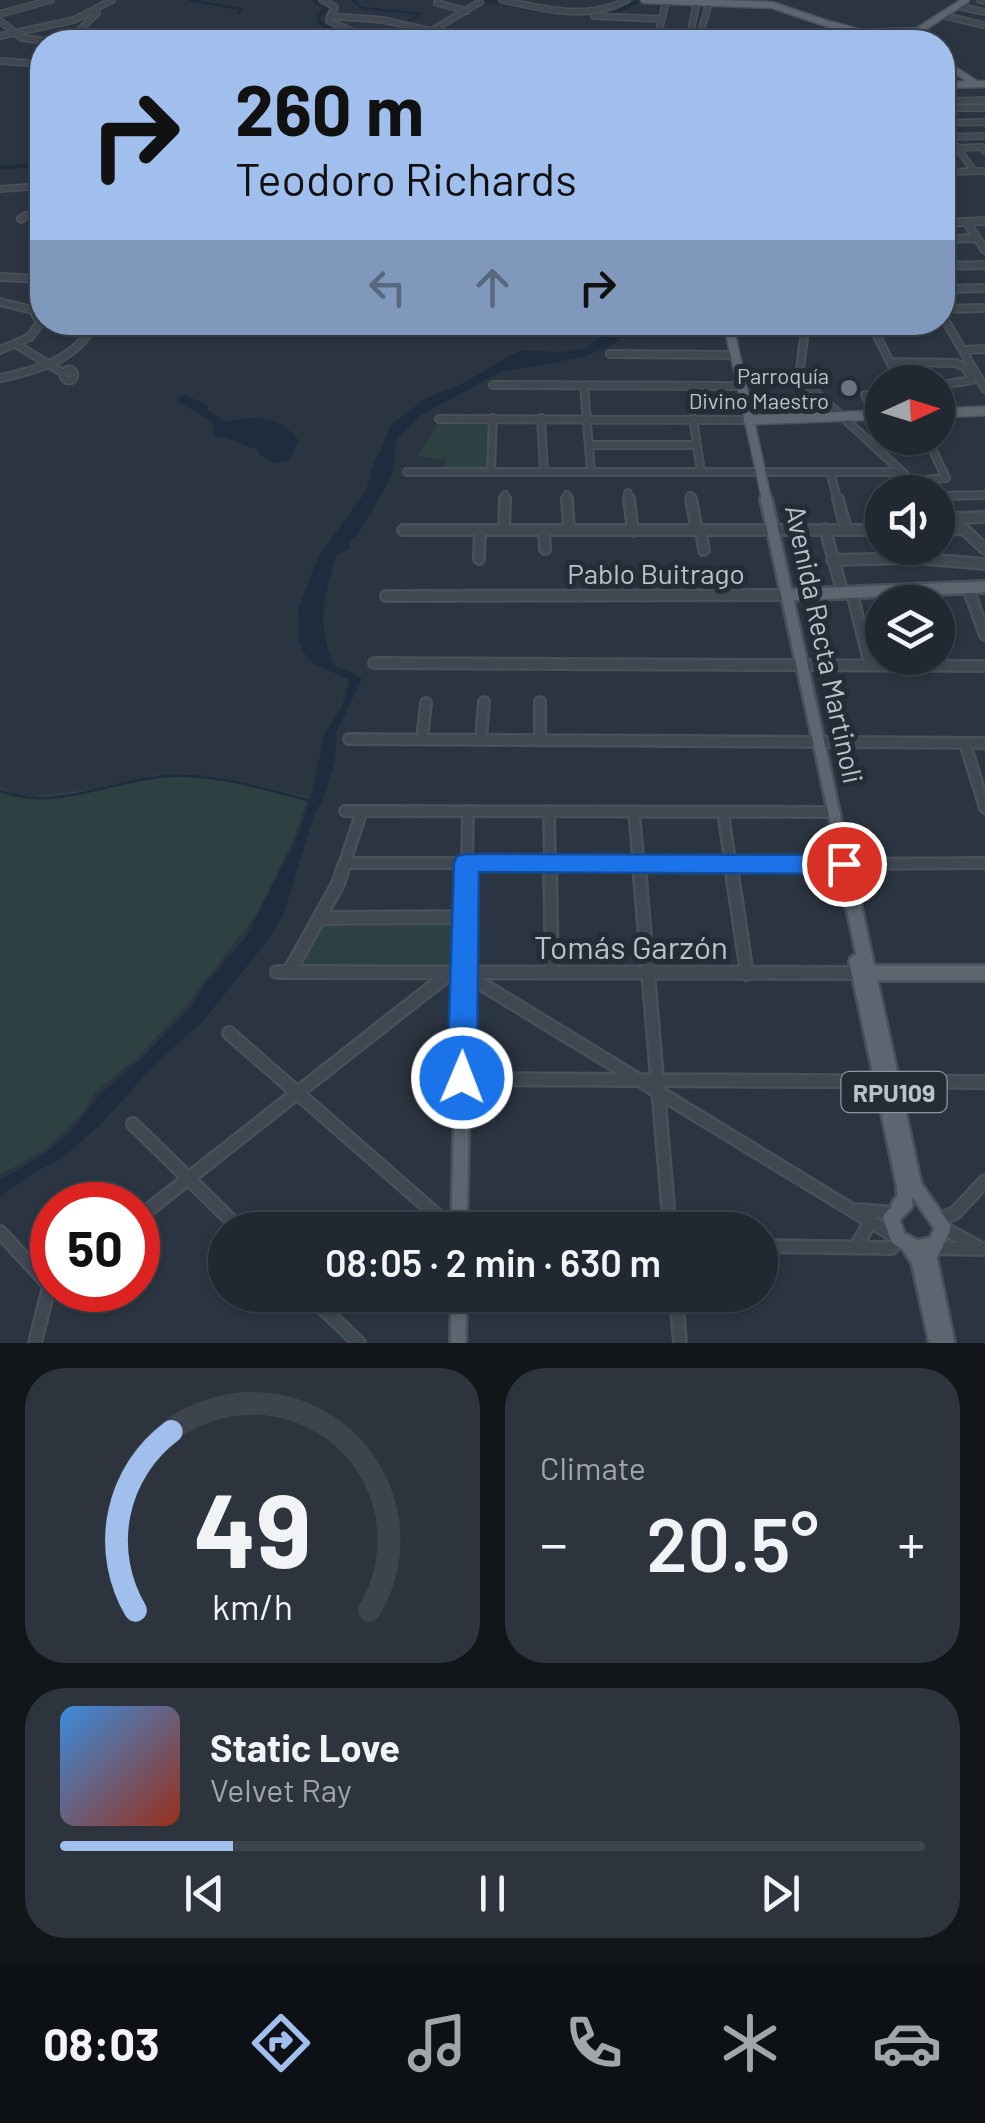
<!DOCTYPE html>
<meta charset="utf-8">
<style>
body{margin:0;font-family:Barlow,sans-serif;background:#2d343d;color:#f1f3f6;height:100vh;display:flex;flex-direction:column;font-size:38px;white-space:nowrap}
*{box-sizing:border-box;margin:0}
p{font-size:32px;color:#a2a6ab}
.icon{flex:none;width:55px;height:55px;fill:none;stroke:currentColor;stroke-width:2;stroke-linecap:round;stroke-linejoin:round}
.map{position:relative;height:1343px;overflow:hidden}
.drawer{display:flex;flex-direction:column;gap:25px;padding:25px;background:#12161b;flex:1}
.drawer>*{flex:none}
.guide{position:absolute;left:30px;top:30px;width:925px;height:305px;border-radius:40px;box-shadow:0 2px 8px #0004,0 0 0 2px #3d444d;background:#a0bfec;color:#111;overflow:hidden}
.needle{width:65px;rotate:86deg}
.controls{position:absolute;left:865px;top:365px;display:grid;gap:20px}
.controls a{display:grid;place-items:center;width:90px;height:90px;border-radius:50%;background:#202831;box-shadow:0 2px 8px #0004,0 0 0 2px #3d444d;font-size:50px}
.speed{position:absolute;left:30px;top:1182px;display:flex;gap:20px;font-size:50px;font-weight:700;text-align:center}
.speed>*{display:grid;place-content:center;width:130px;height:130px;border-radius:50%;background:#202831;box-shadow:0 2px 8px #0004,0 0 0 2px #3d444d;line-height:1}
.speed .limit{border:15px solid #d22;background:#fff;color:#111}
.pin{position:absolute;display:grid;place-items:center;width:85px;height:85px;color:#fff;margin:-42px;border:5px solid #fff;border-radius:50%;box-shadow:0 2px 10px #0007}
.me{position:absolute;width:110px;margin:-55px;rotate:1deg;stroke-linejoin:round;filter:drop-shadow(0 0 8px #0008)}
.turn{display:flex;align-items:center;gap:35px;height:210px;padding:0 40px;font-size:45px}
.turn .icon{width:130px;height:130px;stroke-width:2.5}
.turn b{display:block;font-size:70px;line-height:85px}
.lanes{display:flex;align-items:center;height:95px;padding:0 40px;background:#0003;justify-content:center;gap:50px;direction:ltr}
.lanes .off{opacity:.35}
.big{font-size:75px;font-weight:600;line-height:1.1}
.drawer .widget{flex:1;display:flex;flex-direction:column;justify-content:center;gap:15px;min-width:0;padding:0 35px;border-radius:40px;background:#2d343d}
.drawer .dial{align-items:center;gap:0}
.dial svg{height:260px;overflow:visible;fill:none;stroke:#3d444d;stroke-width:7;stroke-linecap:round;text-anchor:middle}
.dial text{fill:#f1f3f6;stroke:none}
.song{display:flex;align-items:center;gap:30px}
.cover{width:120px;height:120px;border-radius:15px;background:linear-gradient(135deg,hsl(210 70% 55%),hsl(10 70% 35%))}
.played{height:10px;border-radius:5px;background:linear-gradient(90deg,#a0bfec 20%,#3d444d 20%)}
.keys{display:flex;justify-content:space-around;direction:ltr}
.heat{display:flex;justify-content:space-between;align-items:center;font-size:55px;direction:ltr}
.drawer .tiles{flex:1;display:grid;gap:25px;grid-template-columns:1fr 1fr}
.widget:last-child{grid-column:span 2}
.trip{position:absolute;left:208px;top:1212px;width:570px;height:100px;border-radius:50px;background:#202831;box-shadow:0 2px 8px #0004,0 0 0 2px #3d444d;font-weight:600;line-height:100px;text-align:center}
.tab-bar{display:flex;height:160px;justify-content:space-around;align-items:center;background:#0d1014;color:#a2a6ab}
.tab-bar .icon{width:70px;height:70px}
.tab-bar .on{color:#a0bfec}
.tab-bar b{font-size:45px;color:#f1f3f6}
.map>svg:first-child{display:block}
.green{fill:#2d4042}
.water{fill:#1f2c3e}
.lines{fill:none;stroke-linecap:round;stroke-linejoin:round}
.stream{stroke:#1f2c3e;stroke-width:2.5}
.canal{stroke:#1f2c3e;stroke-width:4}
.minor-far3-casing{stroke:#49505a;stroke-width:8}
.minor-far2-casing{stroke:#49505a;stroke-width:10}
.minor-far1-casing{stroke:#49505a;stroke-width:14}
.minor-casing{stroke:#49505a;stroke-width:16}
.major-far3-casing{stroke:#49505a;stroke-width:9}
.major-far2-casing{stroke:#49505a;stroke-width:12}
.major-far1-casing{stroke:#49505a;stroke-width:16}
.major-casing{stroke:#49505a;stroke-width:20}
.minor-far3{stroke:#3f4751;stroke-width:5}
.minor-far2{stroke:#3f4751;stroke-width:6}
.minor-far1{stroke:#3f4751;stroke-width:9}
.minor{stroke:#3f4751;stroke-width:11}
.major-far3{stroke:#5d6670;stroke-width:6}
.major-far2{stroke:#5d6670;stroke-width:9}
.major-far1{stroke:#5d6670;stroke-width:11}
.major{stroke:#5d6670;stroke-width:15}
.route{fill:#1a73e8;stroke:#114b97;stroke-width:2.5}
.worship-dot{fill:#6b7280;stroke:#242c36;stroke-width:4}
.labels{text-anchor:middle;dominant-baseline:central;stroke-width:10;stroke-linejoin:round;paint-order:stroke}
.far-poi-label{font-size:22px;fill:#bcc2cb;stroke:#242c36;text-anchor:end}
.shield{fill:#242c36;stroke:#8e959e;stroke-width:2.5}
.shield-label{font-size:25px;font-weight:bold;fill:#bcc2cb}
.street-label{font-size:28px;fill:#bcc2cb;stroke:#242c36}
.near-street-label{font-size:32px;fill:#bcc2cb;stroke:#242c36}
</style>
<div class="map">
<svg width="985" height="1343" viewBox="0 0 985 1343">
<rect width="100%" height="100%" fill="#2b3541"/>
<path class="green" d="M439 421H489L488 470 444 469 446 460 418 456Z
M188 774 308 796 294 838 257 914 185 1007 135 1059 95 1092 81 1115 44 1150 0 1175V785L19 797 109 788 155 775Z
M325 922H461L460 967H301Z"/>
<path class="water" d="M615 323H636L615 344 583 357 501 372 419 416 397 439 392 475 357 536 350 540 349 549 337 555C324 595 315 630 336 667L350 671 362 679 337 731 335 761 325 795 314 815 283 916 267 941 204 1020 153 1066 103 1122 61 1159 33 1173 0 1197V1180L47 1152 71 1132 100 1094 140 1060 191 1007 203 986 246 937 297 838 313 790 324 735 342 707 349 679 315 665 306 656 299 643 298 609 318 557 366 491 372 468 392 424 426 398 464 383 511 355 523 350 561 352 587 348Z
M184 395 208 405 207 410 226 422C257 415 279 415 299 441L289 460 276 463 260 455 258 449C242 446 231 437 215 437L212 422 176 400Z"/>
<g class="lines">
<path class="stream" d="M190 0 241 9 239 12
M353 0 362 8 421 14 390 31 393 38 407 42
M467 42 550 37 601 42
M0 791C54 812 113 780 167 776 216 773 265 790 312 801"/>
<path class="canal" d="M314 0 327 8 319 15V23L364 42
M486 0 538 10
M576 13 612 14 641 0
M0 168 42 164"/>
<g class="minor-far3-casing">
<path id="minor-far3" d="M322 0 335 7 330 16
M502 0C543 9 588 21 627 0
M980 0 985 1
M437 3 467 11
M957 6 985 12
M0 14 51 0
M942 15 983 25
M330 16 383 20 431 31 480 2
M330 16 329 21 375 42
M594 16 661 19
M0 21 22 38 55 42
M658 35 666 2
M690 35 696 6
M0 36 74 20 112 0
M608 36 700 35 709 3
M67 42 97 13
M0 61 42 64
M942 107 956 101 985 100
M945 108H985
M942 123 985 122
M942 127 974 171
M949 137 985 136
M958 148 982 147 985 152
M942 172 985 171
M0 189 42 186
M21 219 42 206"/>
</g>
<g class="minor-far2-casing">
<path id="minor-far2" d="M21 219 25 216
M966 222 985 250
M942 223 985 221
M942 239 977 238
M942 266 985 265
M0 277 42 279
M943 289 985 288
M0 302 33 310 40 323 30 337 0 350
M942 309 985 308
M942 315 985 389
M806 322 799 377 924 492
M870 322 900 382
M17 345 63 373
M963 350 985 349
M610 354 734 355
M890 362 955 363 965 367 972 380 947 384
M63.5 375a5.5 5.5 0 1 1 11 0a5.5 5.5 0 1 1-11 0Z
M0 378C38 370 77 360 95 322
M493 385 736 386
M584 386 591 472
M865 395 877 415
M541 418 544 472
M693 418 701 472
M439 419 748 420
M589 445H697
M407 472H901
M491 472 493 418
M830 472 838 501
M912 481 946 478 927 438
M628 493 629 501
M567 495V501
M690 496 691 501
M938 496 985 495
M505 501V495"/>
</g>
<g class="minor-far1-casing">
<path id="minor-far1" d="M567 499 569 530
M629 499 633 531
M691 499 697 531
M838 499 846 529
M938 505 985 549
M953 518 985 517
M825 529 843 594
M403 530H882
M504 530 505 499
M544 530 545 549
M938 530 964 529
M701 531 704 550
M479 559 480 530
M832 560 915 558 985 564
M968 588 985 635
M852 593 870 665
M386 596 787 595
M374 663 985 666
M540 702V740
M349 739 985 743
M422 739 426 703
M481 739 484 702
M965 743 985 808
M345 811 826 812
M549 811 550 868
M634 812 639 868
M723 812 731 868
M347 863H467L468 811
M844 864 985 863
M343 868 362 811"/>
</g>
<g class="minor-casing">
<path id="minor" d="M550 866 552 973
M639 866 670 1230
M731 866 747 974
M320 918 465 917
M277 972 860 973
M289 972 338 884 344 866
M465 974 896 1237
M229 1033 446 1223 459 1227
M462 1079 985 1082
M133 1124 241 1230
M859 1210 893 1213
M138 1218 450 973
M940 1219 955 1213 985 1181
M943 1228 977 1246
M0 1232 48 1284
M760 1246 892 1248
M856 1247 870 1222
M930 1248 985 1249
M309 1295 359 1343
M676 1295 680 1343
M35 1343 50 1283"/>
</g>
<g class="major-far3-casing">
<path id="major-far3" d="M644 0 772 5 834 26 840 33
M833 25 862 33 917 31
M913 34 966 0
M942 62 975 83
M942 85 985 84"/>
</g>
<g class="major-far2-casing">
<path id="major-far2" d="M728 322 767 501
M938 413 985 411
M748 420 882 415"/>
</g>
<g class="major-far1-casing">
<path id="major-far1" d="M766 499 846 868
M787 595 985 587
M467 868V863H836"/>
</g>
<g class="major-casing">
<path id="major" d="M845 866 914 1186 943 1228 929 1257 947 1343
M857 962 904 1184 905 1198 899 1206
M864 973H985
M905 1204 891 1218 898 1238 916 1248 936 1244
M459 1230 467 866
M910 1247 919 1261 937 1343
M458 1343 459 1295"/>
</g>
<use href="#minor-far3" class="minor-far3"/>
<use href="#minor-far2" class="minor-far2"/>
<use href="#minor-far1" class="minor-far1"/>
<use href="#minor" class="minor"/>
<use href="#major-far3" class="major-far3"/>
<use href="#major-far2" class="major-far2"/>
<use href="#major-far1" class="major-far1"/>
<use href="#major" class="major"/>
</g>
<path class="route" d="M466 854 844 855 853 858 857 864 853 871 844 874 479 872 477 1078 472 1087 462 1090 452 1087 447 1078 454 863 457 856Z"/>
<circle class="worship-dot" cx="849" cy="388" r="10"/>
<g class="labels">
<g class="far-poi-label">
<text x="829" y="375">Parroquía<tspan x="829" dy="25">Divino Maestro</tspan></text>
</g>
<rect class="shield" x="841.5" y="1072" width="105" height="40" rx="8"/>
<g class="shield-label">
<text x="894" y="1092">RPU109</text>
</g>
<g class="street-label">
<text x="656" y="573">Pablo Buitrago</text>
<text transform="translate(825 644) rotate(78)">Avenida Recta Martinoli</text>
</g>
<g class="near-street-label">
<text x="631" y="946">Tomás Garzón</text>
</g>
</g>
</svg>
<div class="controls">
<a><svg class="needle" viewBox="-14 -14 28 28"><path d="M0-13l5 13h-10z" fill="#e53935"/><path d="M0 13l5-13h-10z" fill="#a2a6ab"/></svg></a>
<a><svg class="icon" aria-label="sound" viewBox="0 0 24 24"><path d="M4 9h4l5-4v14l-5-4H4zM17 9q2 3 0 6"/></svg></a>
<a><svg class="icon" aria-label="layers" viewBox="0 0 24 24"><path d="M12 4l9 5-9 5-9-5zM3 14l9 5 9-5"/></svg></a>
</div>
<div class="speed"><div class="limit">50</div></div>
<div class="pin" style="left:844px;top:864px;background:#d93025"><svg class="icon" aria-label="arrive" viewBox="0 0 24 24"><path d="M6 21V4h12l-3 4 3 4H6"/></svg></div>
<svg class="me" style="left:462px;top:1078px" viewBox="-20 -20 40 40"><circle r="17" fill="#1a73e8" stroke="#fff" stroke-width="3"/><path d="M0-11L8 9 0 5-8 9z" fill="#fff"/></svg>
<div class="trip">08:05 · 2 min · 630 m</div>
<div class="guide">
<div class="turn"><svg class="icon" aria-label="right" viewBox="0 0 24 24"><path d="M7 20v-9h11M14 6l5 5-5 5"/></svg><div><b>260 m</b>Teodoro Richards</div></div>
<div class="lanes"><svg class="icon off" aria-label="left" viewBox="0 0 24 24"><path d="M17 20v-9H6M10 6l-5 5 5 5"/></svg><svg class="icon off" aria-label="ahead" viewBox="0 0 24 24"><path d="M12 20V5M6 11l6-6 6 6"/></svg><svg class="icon" aria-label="right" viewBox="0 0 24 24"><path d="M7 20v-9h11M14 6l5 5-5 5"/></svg></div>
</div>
</div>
<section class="drawer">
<div class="tiles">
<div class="widget dial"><svg viewBox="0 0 100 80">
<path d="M14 69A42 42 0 1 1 86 69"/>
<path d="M14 69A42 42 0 0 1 25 14" stroke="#a0bfec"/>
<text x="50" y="56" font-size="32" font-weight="700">49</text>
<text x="50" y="72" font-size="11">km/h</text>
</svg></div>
<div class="widget"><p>Climate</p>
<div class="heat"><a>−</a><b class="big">20.5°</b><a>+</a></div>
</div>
<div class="widget">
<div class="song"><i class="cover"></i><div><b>Static Love</b><p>Velvet Ray</p></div></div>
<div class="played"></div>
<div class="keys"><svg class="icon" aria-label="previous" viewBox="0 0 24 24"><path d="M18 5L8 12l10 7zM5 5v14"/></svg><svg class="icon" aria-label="pause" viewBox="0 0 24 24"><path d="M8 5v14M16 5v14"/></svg><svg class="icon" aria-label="next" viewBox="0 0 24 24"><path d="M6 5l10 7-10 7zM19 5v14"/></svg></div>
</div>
</div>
</section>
<nav class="tab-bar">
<b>08:03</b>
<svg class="icon on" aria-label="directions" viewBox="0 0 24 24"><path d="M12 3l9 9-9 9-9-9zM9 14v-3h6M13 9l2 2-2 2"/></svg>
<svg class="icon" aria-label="music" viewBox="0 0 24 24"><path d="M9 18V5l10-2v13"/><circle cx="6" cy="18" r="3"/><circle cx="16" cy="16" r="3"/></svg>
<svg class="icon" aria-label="phone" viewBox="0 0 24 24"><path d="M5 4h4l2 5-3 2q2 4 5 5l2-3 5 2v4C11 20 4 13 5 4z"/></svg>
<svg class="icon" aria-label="climate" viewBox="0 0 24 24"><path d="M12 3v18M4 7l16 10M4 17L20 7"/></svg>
<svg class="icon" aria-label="car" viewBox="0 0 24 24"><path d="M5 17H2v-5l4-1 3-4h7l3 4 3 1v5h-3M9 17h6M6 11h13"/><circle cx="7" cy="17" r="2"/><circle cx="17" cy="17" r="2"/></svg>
</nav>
